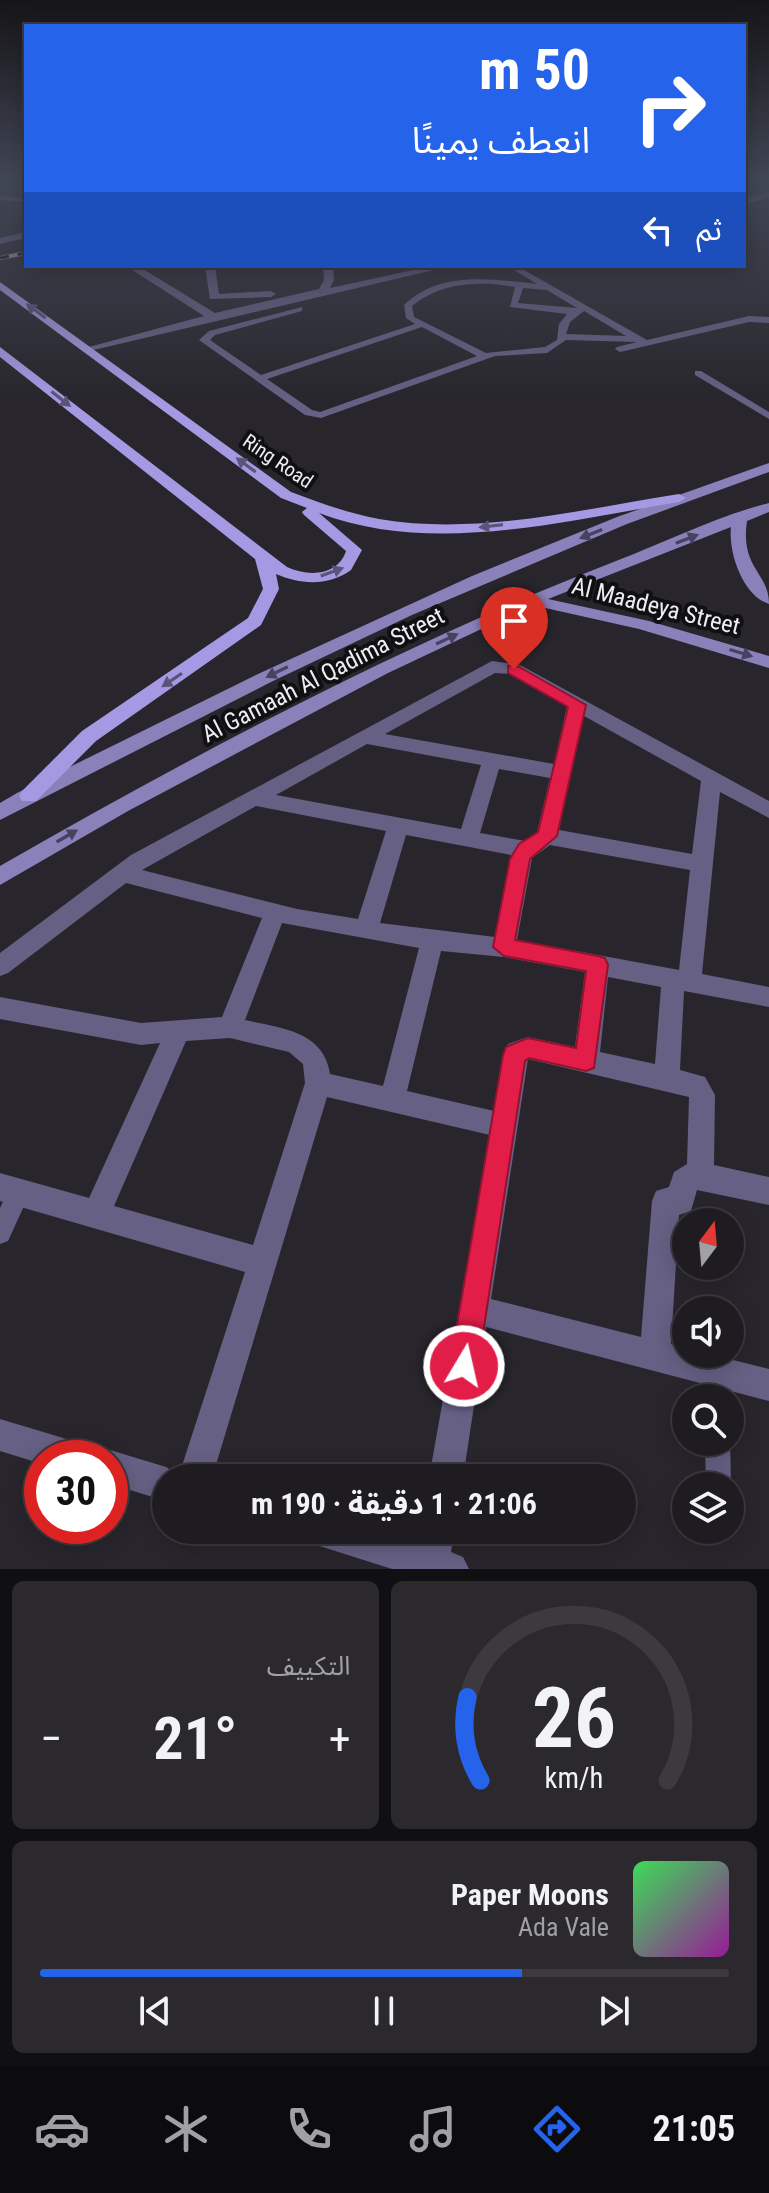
<!DOCTYPE html>
<html lang="ar">
<meta charset="utf-8">
<style>
body{margin:0;font-family:"Roboto Condensed","Noto Sans Arabic",sans-serif;background:#2b292e;color:#f1f3f6;direction:rtl;height:100vh;display:flex;flex-direction:column;font-size:30px;white-space:nowrap}
*{box-sizing:border-box;margin:0}
p{font-size:26px;color:#a1a1a5}
.icon{flex:none;width:44px;height:44px;fill:none;stroke:currentColor;stroke-width:2;stroke-linecap:round;stroke-linejoin:round}
.map{position:relative;height:1569px;overflow:hidden;direction:ltr}
.details{display:flex;flex-direction:column;gap:12px;padding:12px;background:#100f12;flex:1}
.details>*{flex:none}
.guide{position:absolute;left:24px;top:24px;width:722px;height:244px;border-radius:0px;box-shadow:0 4px 20px #0003,0 0 0 2px #3c3a3f;direction:rtl;background:#2563eb;color:#fff;overflow:hidden}
.needle{width:52px;rotate:16deg}
.fabs{position:absolute;left:672px;top:1208px;display:grid;gap:16px}
.fabs a{display:grid;place-items:center;width:72px;height:72px;border-radius:50%;background:#1e1c21;box-shadow:0 4px 20px #0003,0 0 0 2px #3c3a3f;font-size:40px}
.speed{position:absolute;left:24px;top:1440px;display:flex;gap:16px;font-size:40px;font-weight:700;text-align:center}
.speed>*{display:grid;place-content:center;width:104px;height:104px;border-radius:50%;background:#1e1c21;box-shadow:0 4px 20px #0003,0 0 0 2px #3c3a3f;line-height:1}
.speed .limit{border:12px solid #d22;background:#fff;color:#111}
.pin{position:absolute;display:grid;place-items:center;width:68px;height:68px;color:#fff;margin:-82px -34px;border-radius:50% 50% 50% 0;rotate:-45deg;box-shadow:0 0 8px #0007}
.pin .icon{rotate:45deg}
.me{position:absolute;width:88px;margin:-44px;rotate:9deg;stroke-linejoin:round;filter:drop-shadow(0 0 6px #0008)}
.turn{display:flex;align-items:center;gap:28px;height:168px;padding:0 24px;font-size:36px}
.turn .icon{width:104px;height:104px;stroke-width:2.5}
.turn b{display:block;font-size:56px;line-height:68px}
.then{display:flex;align-items:center;height:76px;padding:0 24px;background:#0003;gap:16px;font-size:30px}
.big{font-size:60px;font-weight:700;line-height:1.1}
.details .card{flex:1;display:flex;flex-direction:column;justify-content:center;gap:12px;min-width:0;padding:0 28px;border-radius:12px;background:#2b292e}
.details .dial{align-items:center;gap:0}
.dial svg{height:208px;overflow:visible;fill:none;stroke:#3c3a3f;stroke-width:7;stroke-linecap:round;text-anchor:middle}
.dial text{fill:#f1f3f6;stroke:none}
.song{display:flex;align-items:center;gap:24px}
.cover{width:96px;height:96px;border-radius:12px;background:linear-gradient(135deg,hsl(130 70% 55%),hsl(300 70% 35%))}
.played{height:8px;border-radius:4px;background:linear-gradient(90deg,#2563eb 70%,#3c3a3f 70%)}
.keys{display:flex;justify-content:space-around;direction:ltr}
.heat{display:flex;justify-content:space-between;align-items:center;font-size:44px;direction:ltr}
.details .tiles{flex:1;display:grid;gap:12px;grid-template-columns:1fr 1fr}
.card:last-child{grid-column:span 2}
.trip{position:absolute;left:152px;top:1464px;width:484px;height:80px;border-radius:40px;background:#1e1c21;box-shadow:0 4px 20px #0003,0 0 0 2px #3c3a3f;font-weight:700;line-height:80px;text-align:center;direction:rtl}
.dock{display:flex;height:128px;justify-content:space-around;align-items:center;background:#0c0b0d;color:#a1a1a5}
.dock .icon{width:56px;height:56px}
.dock .on{color:#2563eb}
.dock b{font-size:36px;color:#f1f3f6}
.map>svg:first-child{display:block}
.lines{fill:none;stroke-linecap:round;stroke-linejoin:round}
.service{fill:#666084;fill-rule:evenodd}
.minor{fill:#666084;fill-rule:evenodd}
.secondary{fill:#8a80ba;fill-rule:evenodd}
.primary{fill:#a699e3;fill-rule:evenodd}
.rail-casing{stroke:#b2b1b6;stroke-width:4}
.rail{stroke:#100f12;stroke-width:3;stroke-dasharray:9;stroke-linecap:butt}
.oneway{fill:#5b547a}
.oneway2{fill:#47425e}
.route{fill:#e11d48;stroke:#92132f;stroke-width:2}
.labels{text-anchor:middle;dominant-baseline:central;stroke-width:8;stroke-linejoin:round;paint-order:stroke}
.far-street-label{font-size:20px;fill:#eeedf1;stroke:#100f12}
.street-label{font-size:24px;fill:#eeedf1;stroke:#100f12}
</style>
<div class="map">
<svg width="769" height="1569" viewBox="0 0 769 1569">
<rect width="100%" height="100%" fill="#28262c"/>
<g class="lines">
<path class="service" d="M0 196 26 198V202L0 200Z
M507 266H517L647 340 749 316 769 317V323L749 322 620 352 615 349 617 347 637 342 566 340 547 353 495 356 321 418 305 415 199 340 209 331 302 307V311L215 335 210 340 261 375 415 324 406 318 404 305C440 270 491 279 537 284ZM494 284 515 287 510 307 567 314 559 324 557 340 545 347 486 353 414 317 412 306C438 286 462 283 494 284ZM523 288 547 290 577 308 518 303ZM584 311 626 336 566 334 570 322ZM422 327 477 356 320 412 312 410 267 379Z
M695 371H701L769 412V419L695 375Z
M19 1182 27 1185 30 1193 8 1241 0 1244V1208L11 1185Z
M718 1360 727 1363 730 1372V1400L705 1398 706 1372 709 1363Z
M730 1440 731 1483 730 1486H706L705 1442H730Z"/>
<path class="minor" d="M769 192V198L744 204V198Z
M26 232V238L0 244V238Z
M126 266H138L215 313 319 289 324 280 323 266H333L334 280 330 288 432 266H451L85 352V348L204 316Z
M205 266H215L219 294 271 291 276 294 271 297 210 299Z
M492 661 520 665 769 801V818L720 792 702 974 769 987V1007L684 991 680 1070 705 1077 715 1095 714 1165 769 1177V1205L697 1190 691 1211 679 1215 671 1344 686 1348V1354H709L769 1369V1401L486 1327 463 1478H429L490 1135 327 1097 212 1478H166V1501L110 1484V1458H97L110 1450 166 1467 179 1475 245 1272 0 1201V1173L89 1198 160 1043 141 1045 0 1019V997L141 1023 222 1017 262 918 126 883 8 973 0 976V953L131 855ZM495 673 510 674 567 706 554 764 385 734ZM584 716 701 781 692 854 559 830ZM367 744 481 765 461 829 276 795ZM499 769 550 778 537 832 525 841 480 833ZM256 806 386 831 358 919 297 909 142 870ZM406 835 511 855 495 937 380 923ZM550 845 690 870 679 970 517 940 532 858ZM282 923 419 948 383 1086 330 1074C324 1031 281 1028 245 1020ZM441 951 504 957 585 972 575 1047 528 1037 508 1044 494 1111 407 1091ZM608 977 661 987 655 1064 600 1052ZM230 1038 289 1052 303 1064 305 1083 253 1245 114 1206 186 1041ZM528 1059 689 1097 687 1164 674 1172 669 1187 656 1191 652 1201 641 1337 491 1299Z
M0 1419 90 1446 94 1458H42V1464L0 1451Z
M302 1530H378L419 1542 421 1530H455L451 1552 463 1557 469 1569H392L307 1542Z"/>
<path class="secondary" d="M769 463V472L627 524 412 615 271 682 0 820V803L17 793 258 674 472 576 617 517Z
M769 503V512L747 521C740 569 769 572 769 604 743 596 728 552 731 527L548 599 649 621 769 656V668L639 629 532 605 388 673 128 811 0 885V866C199 752 402 644 616 561 666 542 717 516 769 503Z"/>
<path class="primary" d="M0 282 291 492C320 503 348 513 379 519 478 536 582 509 679 494L686 498 679 502C565 521 432 556 319 513L362 550 351 570C329 586 301 585 276 574L279 589 261 625 96 741 36 801H22L19 796 22 791 82 731 248 618 263 589 255 559 0 357V347L287 567C308 577 338 576 346 551L304 515 302 512 307 508 281 498 0 290Z"/>
<g class="rail-casing">
<path id="rail" d="M0 258 26 253"/>
</g>
<use href="#rail" class="rail"/>
</g>
<defs><path id="oneway-solid" d="M-6-.8H1V-3.2L6.5 0L1 3.2V.8H-6Z" transform="scale(2)"/></defs>
<g class="oneway">
<use href="#oneway-solid" transform="translate(36 311) rotate(-144)"/>
<use href="#oneway-solid" transform="translate(61 399) rotate(38)"/>
<use href="#oneway-solid" transform="translate(246 465) rotate(-144)"/>
<use href="#oneway-solid" transform="translate(491 526) rotate(173)"/>
<use href="#oneway-solid" transform="translate(332 572) rotate(-20)"/>
<use href="#oneway-solid" transform="translate(172 680) rotate(146)"/>
</g>
<g class="oneway2">
<use href="#oneway-solid" transform="translate(591 534) rotate(158)"/>
<use href="#oneway-solid" transform="translate(687 539) rotate(-21)"/>
<use href="#oneway-solid" transform="translate(447 639) rotate(-25)"/>
<use href="#oneway-solid" transform="translate(741 653) rotate(17)"/>
<use href="#oneway-solid" transform="translate(277 672) rotate(154)"/>
<use href="#oneway-solid" transform="translate(67 836) rotate(-30)"/>
</g>
<linearGradient id="sky" x2="0" y2="1"><stop stop-color="#161518"/><stop offset="0.45" stop-color="#424756"/><stop offset="1" stop-color="#424756" stop-opacity="0"/></linearGradient>
<rect width="769" height="400" fill="url(#sky)"/>
<path class="route" d="M514 664 586 705 557 836 530 859 515 940 598 956 605 958 608 965 594 1068 586 1071 529 1058 525 1061 478 1366 474 1376 464 1380 454 1376 450 1366 503 1055 506 1047 528 1038 576 1048 586 971 504 956 493 947 510 859 519 844 538 832 568 707 508 673V666Z"/>
<g class="labels">
<g class="far-street-label">
<text transform="translate(278 461) rotate(34)">Ring Road</text>
</g>
<g class="street-label">
<text transform="translate(656 606) rotate(14)">Al Maadeya Street</text>
<text transform="translate(323 675) rotate(-27)">Al Gamaah Al Qadima Street</text>
</g>
</g>
</svg>
<div class="fabs">
<a><svg class="needle" viewBox="-14 -14 28 28"><path d="M0-13l5 13h-10z" fill="#e53935"/><path d="M0 13l5-13h-10z" fill="#a1a1a5"/></svg></a>
<a><svg class="icon" aria-label="sound" viewBox="0 0 24 24"><path d="M4 9h4l5-4v14l-5-4H4zM17 9q2 3 0 6"/></svg></a>
<a><svg class="icon" aria-label="search" viewBox="0 0 24 24"><circle cx="10" cy="10" r="6"/><path d="M15 15l6 6"/></svg></a>
<a><svg class="icon" aria-label="layers" viewBox="0 0 24 24"><path d="M12 4l9 5-9 5-9-5zM3 14l9 5 9-5"/></svg></a>
</div>
<div class="speed"><div class="limit">30</div></div>
<div class="pin" style="left:514px;top:669px;background:#d93025"><svg class="icon" aria-label="arrive" viewBox="0 0 24 24"><path d="M6 21V4h12l-3 4 3 4H6"/></svg></div>
<svg class="me" style="left:464px;top:1366px" viewBox="-20 -20 40 40"><circle r="17" fill="#e11d48" stroke="#fff" stroke-width="3"/><path d="M0-11L8 9 0 5-8 9z" fill="#fff"/></svg>
<div class="trip">21:06 · 1 دقيقة · 190 m</div>
<div class="guide">
<div class="turn"><svg class="icon" aria-label="right" viewBox="0 0 24 24"><path d="M7 20v-9h11M14 6l5 5-5 5"/></svg><div><b>50 m</b>انعطف يمينًا</div></div>
<div class="then">ثم<svg class="icon" aria-label="left" viewBox="0 0 24 24"><path d="M17 20v-9H6M10 6l-5 5 5 5"/></svg></div>
</div>
</div>
<section class="details">
<div class="tiles">
<div class="card dial"><svg viewBox="0 0 100 80">
<path d="M14 69A42 42 0 1 1 86 69"/>
<path d="M14 69A42 42 0 0 1 9 37" stroke="#2563eb"/>
<text x="50" y="56" font-size="32" font-weight="700">26</text>
<text x="50" y="72" font-size="11">km/h</text>
</svg></div>
<div class="card"><p>التكييف</p>
<div class="heat"><a>−</a><b class="big">21°</b><a>+</a></div>
</div>
<div class="card">
<div class="song"><i class="cover"></i><div><b>Paper Moons</b><p>Ada Vale</p></div></div>
<div class="played"></div>
<div class="keys"><svg class="icon" aria-label="previous" viewBox="0 0 24 24"><path d="M18 5L8 12l10 7zM5 5v14"/></svg><svg class="icon" aria-label="pause" viewBox="0 0 24 24"><path d="M8 5v14M16 5v14"/></svg><svg class="icon" aria-label="next" viewBox="0 0 24 24"><path d="M6 5l10 7-10 7zM19 5v14"/></svg></div>
</div>
</div>
</section>
<nav class="dock">
<b>21:05</b>
<svg class="icon on" aria-label="directions" viewBox="0 0 24 24"><path d="M12 3l9 9-9 9-9-9zM9 14v-3h6M13 9l2 2-2 2"/></svg>
<svg class="icon" aria-label="music" viewBox="0 0 24 24"><path d="M9 18V5l10-2v13"/><circle cx="6" cy="18" r="3"/><circle cx="16" cy="16" r="3"/></svg>
<svg class="icon" aria-label="phone" viewBox="0 0 24 24"><path d="M5 4h4l2 5-3 2q2 4 5 5l2-3 5 2v4C11 20 4 13 5 4z"/></svg>
<svg class="icon" aria-label="climate" viewBox="0 0 24 24"><path d="M12 3v18M4 7l16 10M4 17L20 7"/></svg>
<svg class="icon" aria-label="car" viewBox="0 0 24 24"><path d="M5 17H2v-5l4-1 3-4h7l3 4 3 1v5h-3M9 17h6M6 11h13"/><circle cx="7" cy="17" r="2"/><circle cx="17" cy="17" r="2"/></svg>
</nav>
